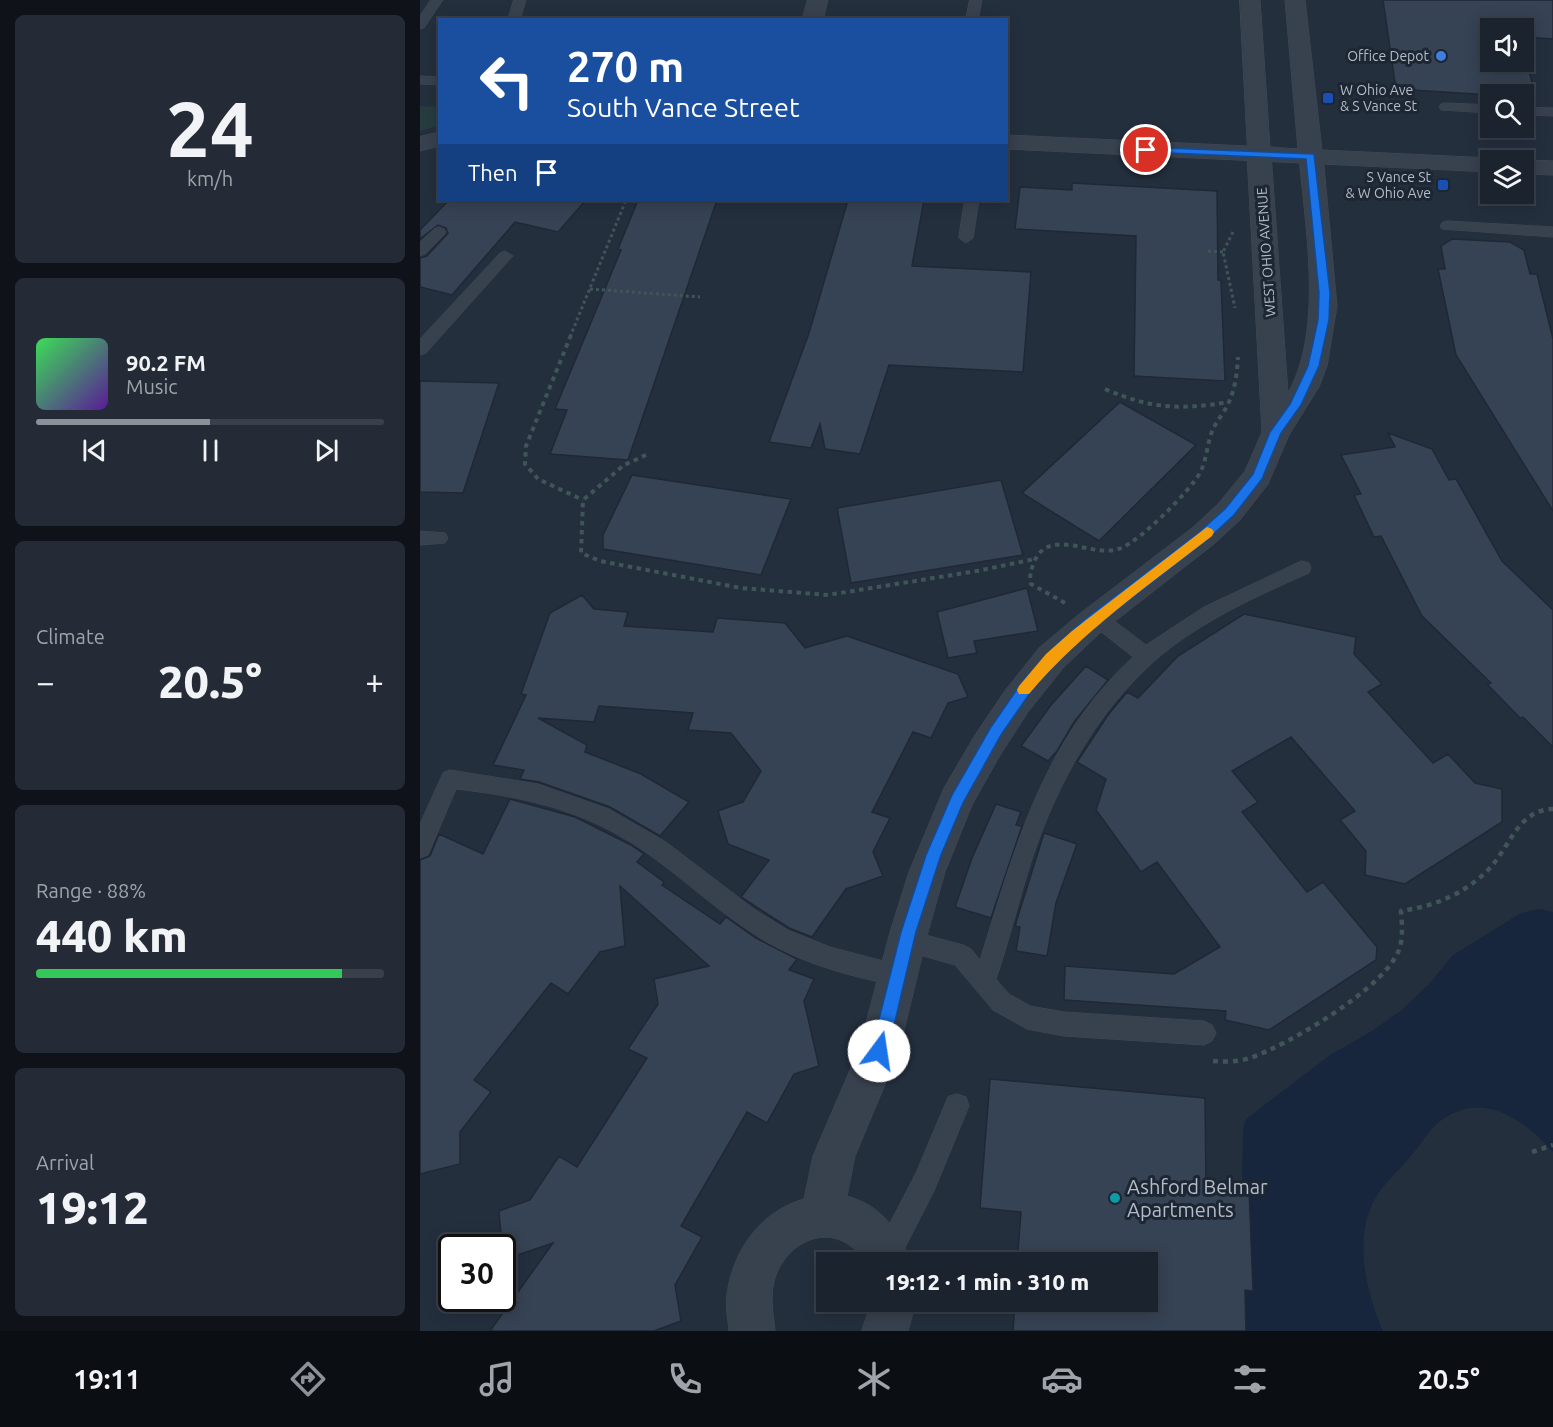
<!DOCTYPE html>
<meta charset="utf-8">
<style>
body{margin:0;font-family:Ubuntu,sans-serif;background:#242b36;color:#f1f3f6;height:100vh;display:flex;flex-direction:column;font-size:22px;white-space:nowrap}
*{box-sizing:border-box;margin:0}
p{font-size:20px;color:#a0a4aa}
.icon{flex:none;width:33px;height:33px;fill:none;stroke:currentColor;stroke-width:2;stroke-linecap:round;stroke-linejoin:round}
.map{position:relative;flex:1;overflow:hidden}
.sheet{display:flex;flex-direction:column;gap:15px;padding:15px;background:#0f1319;width:420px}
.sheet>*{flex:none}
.banner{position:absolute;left:18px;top:18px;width:570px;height:183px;border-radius:0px;box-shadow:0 3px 15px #0003,0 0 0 2px #39404a;background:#1a4fa0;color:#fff;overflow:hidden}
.controls{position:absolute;left:1060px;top:18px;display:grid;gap:12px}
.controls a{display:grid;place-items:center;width:54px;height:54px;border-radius:0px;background:#1b232e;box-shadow:0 3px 15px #0003,0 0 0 2px #39404a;font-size:30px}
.speed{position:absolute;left:18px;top:1234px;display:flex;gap:12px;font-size:30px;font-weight:700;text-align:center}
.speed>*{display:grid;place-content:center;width:78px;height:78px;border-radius:50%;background:#1b232e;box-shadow:0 3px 15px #0003,0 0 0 2px #39404a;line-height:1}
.speed .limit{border:3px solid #111;border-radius:9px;background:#fff;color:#111}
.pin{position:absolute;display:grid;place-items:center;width:51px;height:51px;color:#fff;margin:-26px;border:3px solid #fff;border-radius:50%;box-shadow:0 2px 6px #0007}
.me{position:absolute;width:66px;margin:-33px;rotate:14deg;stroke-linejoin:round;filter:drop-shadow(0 0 4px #0008)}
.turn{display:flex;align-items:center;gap:21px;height:126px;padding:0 30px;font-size:27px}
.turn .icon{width:78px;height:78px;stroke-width:2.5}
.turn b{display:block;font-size:42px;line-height:51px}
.then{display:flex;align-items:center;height:57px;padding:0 30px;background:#0003;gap:12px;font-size:22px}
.big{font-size:45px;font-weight:800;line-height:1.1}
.sheet .tile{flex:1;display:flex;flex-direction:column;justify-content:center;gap:9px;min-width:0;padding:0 21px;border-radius:9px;background:#242b36}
.sheet .dial{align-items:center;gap:0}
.dial b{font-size:78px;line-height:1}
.song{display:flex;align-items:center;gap:18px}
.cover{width:72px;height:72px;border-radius:9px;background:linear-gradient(135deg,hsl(130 70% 55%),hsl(270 70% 35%))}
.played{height:6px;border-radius:3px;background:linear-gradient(90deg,#8c9099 50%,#39404a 50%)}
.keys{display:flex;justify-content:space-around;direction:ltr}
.heat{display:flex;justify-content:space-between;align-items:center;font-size:33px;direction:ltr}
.charge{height:9px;border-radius:4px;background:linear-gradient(90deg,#34c759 88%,#39404a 0)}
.trip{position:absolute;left:396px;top:1252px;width:342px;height:60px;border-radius:0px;background:#1b232e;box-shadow:0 3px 15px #0003,0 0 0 2px #39404a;font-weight:800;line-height:60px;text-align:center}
.menu{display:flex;height:96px;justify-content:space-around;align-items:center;background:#0b0e12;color:#a0a4aa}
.menu .icon{width:42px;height:42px}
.menu .selected{color:#8c9099}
.menu b{font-size:27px;color:#f1f3f6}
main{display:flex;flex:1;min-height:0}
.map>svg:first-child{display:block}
.green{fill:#263c3f}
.water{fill:#17263c}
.building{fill:#364354;stroke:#1f2835;stroke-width:1.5}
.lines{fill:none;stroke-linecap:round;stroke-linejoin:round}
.service-casing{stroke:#414a57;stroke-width:1}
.minor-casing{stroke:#414a57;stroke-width:1}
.tertiary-casing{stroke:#414a57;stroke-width:1}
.path-far2{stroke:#3f5557;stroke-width:3;stroke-dasharray:3 3;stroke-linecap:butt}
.path-far1{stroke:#3f5557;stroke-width:4;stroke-dasharray:4.5 4.5;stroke-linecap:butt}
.path{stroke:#3f5557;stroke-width:4.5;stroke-dasharray:5 5;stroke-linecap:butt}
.service{fill:#38414e;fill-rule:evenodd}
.minor{fill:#38414e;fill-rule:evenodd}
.tertiary{fill:#38414e;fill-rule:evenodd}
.route{fill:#1a73e8;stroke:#114b97;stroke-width:1.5}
.slow{fill:#f59e0b}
.shop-dot{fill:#3f7fe0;stroke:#1d2633;stroke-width:2}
.transit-dot{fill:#1a4fb4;stroke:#1d2633;stroke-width:2}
.culture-dot{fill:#0f9aa8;stroke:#1d2633;stroke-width:2}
.labels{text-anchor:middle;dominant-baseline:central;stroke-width:6;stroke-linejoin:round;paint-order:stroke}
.far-poi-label{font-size:14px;fill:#b4bcc9;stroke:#1d2633;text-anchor:end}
.far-street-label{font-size:14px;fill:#b4bcc9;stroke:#1d2633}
.near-poi-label{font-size:20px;fill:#b4bcc9;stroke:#1d2633;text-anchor:start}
</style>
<main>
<section class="sheet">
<div class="tile dial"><b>24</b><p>km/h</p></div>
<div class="tile">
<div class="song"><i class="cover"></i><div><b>90.2 FM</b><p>Music</p></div></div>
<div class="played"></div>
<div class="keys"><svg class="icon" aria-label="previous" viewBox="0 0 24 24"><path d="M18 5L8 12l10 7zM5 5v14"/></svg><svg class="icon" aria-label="pause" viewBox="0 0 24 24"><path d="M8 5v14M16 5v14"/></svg><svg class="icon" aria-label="next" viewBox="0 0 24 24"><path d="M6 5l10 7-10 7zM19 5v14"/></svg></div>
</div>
<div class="tile"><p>Climate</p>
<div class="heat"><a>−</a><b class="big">20.5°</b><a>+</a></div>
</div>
<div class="tile"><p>Range · 88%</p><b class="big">440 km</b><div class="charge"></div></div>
<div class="tile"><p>Arrival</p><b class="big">19:12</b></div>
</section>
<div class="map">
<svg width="1133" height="1331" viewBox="0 0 1133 1331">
<rect width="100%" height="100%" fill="#242f3e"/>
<path class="green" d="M0 106 19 107V126L0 131Z"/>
<path class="water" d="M1119 909 1133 912V1152C1105 1120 1061 1088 1019 1122 1008 1131 1000 1146 990 1157 977 1173 959 1187 951 1207 935 1245 947 1294 963 1331H826L825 1290 833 1291 829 1189 822 1188 823 1130 826 1119 910 1055 952 1031 982 1010 1009 984 1033 955 1101 913Z"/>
<path class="building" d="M963 0H1133V39L1104 37V28H1071V62H1104V51L1115 94 1071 95 976 89Z
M652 183 797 191 798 280H801L805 381 714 376 716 236 595 229 600 187 652 190Z
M29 200H166L138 232 95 222 32 295 0 287V258L7 256 28 233 26 228 18 225 0 239V230Z
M218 200H297L208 460 130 454 147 410 135 409 201 250 198 249Z
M428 200H504L492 266 611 272 603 372 469 365 440 454 405 449 400 424 391 448 349 442 389 333Z
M1032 239 1090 242 1104 250 1110 274H1117L1133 339V511L1036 355 1018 269H1025L1021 246Z
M0 381 79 383 43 493 0 492Z
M700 402 776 445 679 541 602 493Z
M968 433 1012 449 1029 480 1036 479 1082 561 1133 610V747L1103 717 1100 718 1067 684 1071 683 1002 616 961 536 954 537 934 495 941 494 921 455 975 447Z
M212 475 371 499 341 575 183 549V535Z
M581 480 603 555 431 583 417 508Z
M607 588 618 631 554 641 557 653 528 658 517 612Z
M162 595 174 609 208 612 204 626 293 632 297 618 365 623 385 648 427 636 538 674 548 697 528 703 511 738 493 732 452 812 470 818 453 852 463 876 426 889 392 937 369 928 321 897 349 860 308 844 298 811 323 802 341 771 311 733 268 730 273 713 179 706 174 722 118 718 167 745 165 752 221 774 269 802 240 836 190 807 119 782 100 779 104 770 73 765 106 695 101 694 130 613Z
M824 614 936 637 934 654 962 684 948 692 1013 763 1028 754 1055 783 1082 789V822L985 884 945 875 946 851 920 820 935 811 871 737 812 771 838 802 822 812 887 892 903 882 957 947 956 960 849 1030 805 1020 806 1011 644 1000 645 966 754 974 800 947 737 862 721 872 676 810 686 779 657 762 688 715 707 692 718 698 758 656Z
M666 666 688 680 654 722 637 751 628 761 601 746 631 705Z
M90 799 155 817 211 845 224 854 217 862 244 882 242 885 300 924 306 917 336 938 377 959 369 970 394 979 384 1001 399 1066 374 1074 347 1123 327 1112 261 1226 282 1237 255 1285 261 1321 234 1331H70L133 1243 83 1260 79 1211 110 1200 139 1156 157 1167 227 1058 208 1049 238 1004 234 979 289 966 200 886 205 946 180 952 148 994 131 983 54 1080 71 1092 40 1132V1164L0 1174V860L10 856 19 834 63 854Z
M576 804 601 812 596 825 602 826 571 918 535 907 552 858Z
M624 833 657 844 636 903 627 956 596 951 600 927 595 926Z
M570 1079 785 1098 786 1184 829 1188 833 1291 825 1290 826 1331H593L595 1302H728V1263H597L601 1212 560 1208Z"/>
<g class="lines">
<g class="service-casing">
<path id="service" d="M11 0H23L4 28 0 29V16Z
M94 0H106L100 20H88Z
M550 0H562L558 20H546Z
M0 76 20 77V85L0 84Z
M1026 103 1071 105V113L1021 110 1019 107 1021 104Z
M1104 107 1133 108V116L1104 115Z
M545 200H559L553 238 546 243 539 238Z
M1027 221 1133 227V237L1022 229 1020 226 1022 223Z
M19 227 24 229 26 232 24 235 5 254 0 256V242L14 229Z
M85 251 93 256 90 259 6 353 0 355V339L80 253Z
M0 531 25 533 28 538 25 543 0 545Z
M882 561 889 563 891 568 889 573C839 595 788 618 745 652 686 700 645 769 619 839 602 885 592 933 576 979L589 994 610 1006 644 1012 784 1021 792 1025 796 1033 792 1041 784 1045 644 1036 607 1029 573 1010 535 965 479 949 476 941 479 933 487 930 543 945 551 949 560 960C595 848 623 739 713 657L670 623 668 618 670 613 677 610 684 613 726 645 784 607Z
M30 770 118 784 189 809 246 842 334 909 368 930 410 947 486 967 489 975 486 983 478 986C429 976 379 963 337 936 287 905 246 860 193 832 145 806 90 795 36 789L8 855 0 858V824L23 773Z
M537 1094 546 1097 549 1106 514 1191 477 1263H457L454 1255 458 1246 496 1173 528 1097Z"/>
</g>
<g class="minor-casing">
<path id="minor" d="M388 0H408L403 20H382Z
M839 147 847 149 851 154 868 393C904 328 885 228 879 156L883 151 891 149 899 151 903 156 917 306 907 366 899 387 869 435 848 484 820 520 794 544 680 633 643 668 608 712 579 757 552 805 525 872 508 932 479 1051 435 1156 427 1196C463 1206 478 1231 492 1263H445C421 1221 372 1234 356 1275 349 1294 353 1312 355 1331H309C308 1319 305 1305 307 1294 313 1250 341 1211 384 1199L393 1156 439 1049 470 932 489 872 524 788 555 735 584 692 619 648 658 615 772 528 798 504 825 471 842 432 827 154 831 149Z
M452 1302H496L488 1331H442Z"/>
</g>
<g class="tertiary-casing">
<path id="tertiary" d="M820 0H840L850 147 878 149 865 0H885L902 150 1071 158 1080 160H1071V172L586 149V135L827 146Z
M20 132V146L0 151V137Z
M1101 160H1104L1133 161V175L1104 174V160Z"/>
</g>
<path class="path-far2" d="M813 232 803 252 815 308
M788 251 803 252
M170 289 280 297
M150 337 206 200"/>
<path class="path-far1" d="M151 335 106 446 105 464 118 479 163 500
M685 389C731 409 760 410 809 402
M226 455 204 465 163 500 161 553 180 561 321 588 408 595 557 571 615 559
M645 603 611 584C609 576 611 570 614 562 630 525 674 560 701 548 721 540 769 492 780 473 787 459 787 443 793 429 797 421 803 414 807 406 815 391 817 374 818 357"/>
<path class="path" d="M793 1061C805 1062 818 1062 830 1058 868 1045 957 992 976 956 984 943 982 926 981 911 1015 906 1044 894 1068 870 1090 848 1097 810 1133 809
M1112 1152 1133 1145"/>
<use href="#service" class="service"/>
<use href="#minor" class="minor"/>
<use href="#tertiary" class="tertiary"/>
</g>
<path class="route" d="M722 147 894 154 910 293 909 320 899 366 881 405 861 433 842 479 814 515 787 540 673 628 645 653 612 690 581 735 543 803 521 855 496 932 468 1051 465 1057 459 1059 453 1057 451 1051 481 932 506 855 532 795 571 727 602 682 635 646 664 620 778 533 805 509 833 474 850 432 870 404 888 366 898 320 899 293 886 159 726 152H722Z"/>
<path class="slow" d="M787 527 792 529 794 532 792 536C728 586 661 632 609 694H599L597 690 599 686 626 654 652 631Z"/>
<circle class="shop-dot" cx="1021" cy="56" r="6"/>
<g class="transit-dot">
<rect x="902" y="92" width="12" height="12" rx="3"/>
<rect x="1017" y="179" width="12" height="12" rx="3"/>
</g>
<circle class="culture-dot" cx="695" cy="1198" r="6"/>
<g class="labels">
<g class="far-poi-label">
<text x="1009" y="56">Office Depot</text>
<text x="920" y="90" text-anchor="start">W Ohio Ave<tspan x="920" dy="16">&amp; S Vance St</tspan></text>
<text x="1011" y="177">S Vance St<tspan x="1011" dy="16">&amp; W Ohio Ave</tspan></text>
</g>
<g class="far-street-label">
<text transform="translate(846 252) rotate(-94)">WEST OHIO AVENUE</text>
</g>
<g class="near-poi-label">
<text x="707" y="1186">Ashford Belmar<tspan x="707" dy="23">Apartments</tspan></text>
</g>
</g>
</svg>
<div class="controls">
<a><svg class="icon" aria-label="sound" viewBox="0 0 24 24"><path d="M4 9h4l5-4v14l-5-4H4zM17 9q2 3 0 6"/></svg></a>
<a><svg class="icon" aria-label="search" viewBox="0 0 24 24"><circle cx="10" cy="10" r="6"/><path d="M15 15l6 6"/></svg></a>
<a><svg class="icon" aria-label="layers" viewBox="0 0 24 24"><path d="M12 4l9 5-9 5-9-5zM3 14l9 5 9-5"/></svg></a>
</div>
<div class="speed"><div class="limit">30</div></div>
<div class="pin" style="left:726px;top:150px;background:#d93025"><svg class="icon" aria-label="arrive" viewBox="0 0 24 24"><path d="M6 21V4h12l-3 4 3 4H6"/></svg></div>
<svg class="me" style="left:459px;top:1051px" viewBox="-20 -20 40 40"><circle r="19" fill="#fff"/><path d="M0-13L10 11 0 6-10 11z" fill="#1a73e8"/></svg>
<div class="trip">19:12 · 1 min · 310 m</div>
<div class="banner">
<div class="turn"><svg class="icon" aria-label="left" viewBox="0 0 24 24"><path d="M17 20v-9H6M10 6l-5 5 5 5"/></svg><div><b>270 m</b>South Vance Street</div></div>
<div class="then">Then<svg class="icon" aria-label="arrive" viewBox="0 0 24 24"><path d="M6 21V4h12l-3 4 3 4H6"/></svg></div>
</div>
</div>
</main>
<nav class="menu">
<b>19:11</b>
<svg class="icon selected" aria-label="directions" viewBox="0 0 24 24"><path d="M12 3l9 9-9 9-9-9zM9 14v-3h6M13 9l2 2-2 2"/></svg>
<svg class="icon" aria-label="music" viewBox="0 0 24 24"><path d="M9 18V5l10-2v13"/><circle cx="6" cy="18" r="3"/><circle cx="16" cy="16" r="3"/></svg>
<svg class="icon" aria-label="phone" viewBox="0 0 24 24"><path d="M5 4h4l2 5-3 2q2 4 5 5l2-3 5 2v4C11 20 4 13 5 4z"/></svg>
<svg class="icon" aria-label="climate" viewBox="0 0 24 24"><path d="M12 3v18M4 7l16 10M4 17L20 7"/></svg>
<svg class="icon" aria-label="car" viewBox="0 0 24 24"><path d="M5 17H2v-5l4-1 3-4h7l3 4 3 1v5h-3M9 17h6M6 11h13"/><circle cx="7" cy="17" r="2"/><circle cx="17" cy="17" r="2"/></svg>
<svg class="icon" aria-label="filters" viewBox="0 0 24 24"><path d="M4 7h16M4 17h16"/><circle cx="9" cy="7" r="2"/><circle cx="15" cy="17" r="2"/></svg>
<b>20.5°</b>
</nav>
